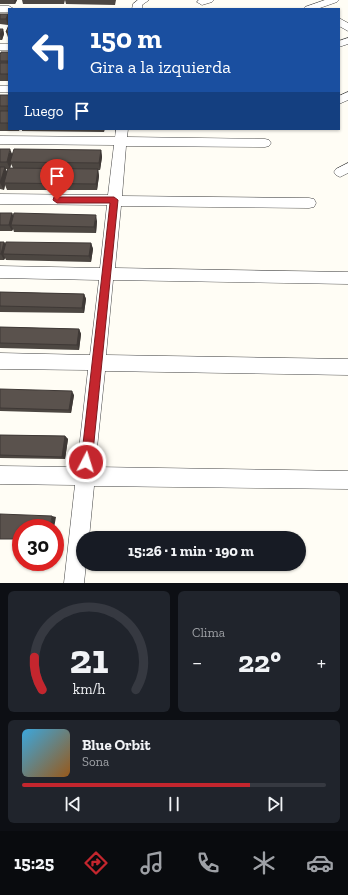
<!DOCTYPE html>
<html lang="es">
<meta charset="utf-8">
<style>
body{margin:0;font-family:"Zilla Slab",serif;background:#20242c;color:#f1f3f6;height:100vh;display:flex;flex-direction:column;font-size:15px;white-space:nowrap}
*{box-sizing:border-box;margin:0}
p{font-size:13px;color:#9ea1a6}
.icon{flex:none;width:22px;height:22px;fill:none;stroke:currentColor;stroke-width:2;stroke-linecap:round;stroke-linejoin:round}
.map{position:relative;height:583px;overflow:hidden}
.panel{display:flex;flex-direction:column;gap:8px;padding:8px;background:#0d0f14;flex:1}
.panel>*{flex:none}
.banner{position:absolute;left:8px;top:8px;width:332px;height:122px;border-radius:0px;box-shadow:0 1px 3px #0004;background:#1a4fa0;color:#fff;overflow:hidden}
.speed{position:absolute;left:12px;top:519px;display:flex;gap:8px;font-size:20px;font-weight:700;text-align:center}
.speed>*{display:grid;place-content:center;width:52px;height:52px;border-radius:50%;background:#171b24;box-shadow:0 1px 3px #0004;line-height:1}
.speed .limit{border:6px solid #d22;background:#fff;color:#111}
.pin{position:absolute;display:grid;place-items:center;width:34px;height:34px;color:#fff;margin:-41px -17px;border-radius:50% 50% 50% 0;rotate:-45deg;box-shadow:0 0 4px #0007}
.pin .icon{rotate:45deg}
.me{position:absolute;width:44px;margin:-22px;rotate:5deg;stroke-linejoin:round;filter:drop-shadow(0 0 3px #0008)}
.turn{display:flex;align-items:center;gap:14px;height:84px;padding:0 16px;font-size:18px}
.turn .icon{width:52px;height:52px;stroke-width:2.5}
.turn b{display:block;font-size:28px;line-height:34px}
.then{display:flex;align-items:center;height:38px;padding:0 16px;background:#0003;gap:8px;font-size:15px}
.big{font-size:30px;font-weight:700;line-height:1.1}
.panel .card{flex:1;display:flex;flex-direction:column;justify-content:center;gap:6px;min-width:0;padding:0 14px;border-radius:6px;background:#20242c}
.panel .dial{align-items:center;gap:0}
.dial svg{height:104px;overflow:visible;fill:none;stroke:#363941;stroke-width:7;stroke-linecap:round;text-anchor:middle}
.dial text{fill:#f1f3f6;stroke:none}
.song{display:flex;align-items:center;gap:12px}
.cover{width:48px;height:48px;border-radius:6px;background:linear-gradient(135deg,hsl(200 70% 55%),hsl(30 70% 35%))}
.played{height:4px;border-radius:2px;background:linear-gradient(90deg,#c4262e 75%,#363941 75%)}
.keys{display:flex;justify-content:space-around;direction:ltr}
.heat{display:flex;justify-content:space-between;align-items:center;font-size:22px;direction:ltr}
.panel .tiles{flex:1;display:grid;gap:8px;grid-template-columns:1fr 1fr}
.card:last-child{grid-column:span 2}
.trip{position:absolute;left:76px;top:531px;width:230px;height:40px;border-radius:20px;background:#171b24;box-shadow:0 1px 3px #0004;font-weight:700;line-height:40px;text-align:center}
.dock{display:flex;height:64px;justify-content:space-around;align-items:center;background:#090b0e;color:#9ea1a6}
.dock .icon{width:28px;height:28px}
.dock .active{color:#c4262e}
.dock b{font-size:18px;color:#f1f3f6}
.map>svg:first-child{display:block}
.lines{fill:none;stroke-linecap:round;stroke-linejoin:round}
.minor-casing{stroke:#444;stroke-width:1}
.minor{fill:#fff;fill-rule:evenodd}
.wall{fill:#4d4742;fill-rule:evenodd}
.shaded-wall{fill:#3f3936}
.building{fill:#5a524d;stroke:#3f3936}
.route{fill:#c4262e;stroke:#7f191e}
</style>
<div class="map">
<svg width="348" height="583" viewBox="0 0 348 583">
<rect width="100%" height="100%" fill="#fffdf5"/>
<g class="lines">
<g class="minor-casing">
<path id="minor" d="M138 0H149L142 5V9H132L133 4Z
M199 0H214L212 2 202 5 197 2Z
M325 0H339L337 2 317 9H303L305 7Z
M0 6H9L14 9H9V12H0Z
M339 18 348 23V31L339 26Z
M348 38V44L339 47V41Z
M0 44H9V50H0Z
M0 86H9V92H0Z
M348 92V100L339 104V96Z
M116 129H128L127 137 265 139 269 140 271 143 269 146 265 147 126 146 122 196 309 198 314 199 316 203 314 207 309 208 121 206 115 268 348 272V284L113 280 106 355 348 359V375L105 371 95 467 348 471V489L94 486 89 538H83V564H86L84 583H64L75 485 0 484V466L77 467 88 370 0 369V353L90 355 99 280 0 278V266L100 268 107 205 0 204V194L108 195 114 145 0 144V136L115 137Z
M348 163V173L340 177 336 175 334 172 336 169Z"/>
</g>
<use href="#minor" class="minor"/>
</g>
<path class="wall" d="M0 0H17L15 4H0Z
M22 0H65L64 4H23Z
M65 0H116L115 5 66 4Z
M0 14H8V25L0 24Z
M9 25V40L6 32Z
M0 29H3L4 34 2 40H0Z
M9 52V81H0V55Z
M0 95H9V129H20L19 131H0Z
M22 129H105L104 132 22 131Z
M0 149 12 154 101 150 102 157 100 170H98L99 176 97 190H7L5 185 4 190 0 189ZM11 164 13 168H10ZM5 169H8L7 172Z
M0 213H12L13 216 97 221 96 233 14 232 13 229 12 231H0Z
M0 242H4L5 244 91 243 93 249 91 262 6 260 5 258 4 260H0Z
M0 292 84 294 86 299 84 313 0 312Z
M0 327 79 329 81 334 79 350 0 348Z
M0 389 74 395 71 413 0 411Z
M0 435 65 436 68 439 65 459 0 458Z"/>
<path class="shaded-wall" d="M14 0H17L15 4Z
M8 14 9 21 8 25 6 19Z
M3 29 4 34 2 40 0 35Z
M10 149 13 156 10 162 11 164 10 169 7 162Z
M101 150 102 157 100 170 99 163Z
M5 167 8 174 4 183 5 185 4 190 0 183Z
M98 169 99 176 97 190 96 184Z
M12 213 15 220 11 225 13 229 12 231 9 225Z
M96 215 97 221 96 233 94 227Z
M4 242 8 248 3 254 5 258 4 260 1 254Z
M91 243 93 249 91 262 89 256Z
M84 294 86 299 84 313 82 308Z
M79 329 81 334 79 350 77 345Z
M72 391 74 395 71 413 69 410Z
M65 436 68 439 65 459 62 457Z
M52 516 56 517 54 528H50Z"/>
<path class="building" d="M0 14H8L6 19H0Z
M9 25V32H6Z
M0 29H3L0 35Z
M1 52H9V61H0V55Z
M0 63H9V74H0Z
M0 95H9V106H0Z
M0 111H9V123H0Z
M0 149H10L7 162H0Z
M14 149 101 150 99 163 10 162Z
M0 167H5L0 183Z
M8 168 98 169 96 184 4 183Z
M0 213H12L9 225H0Z
M14 213 96 215 94 227 11 225Z
M0 242H4L1 254H0Z
M6 242 91 243 89 256 3 254Z
M0 292 84 294 82 308 0 306Z
M0 327 79 329 77 345 0 343Z
M0 389 72 391 69 410 0 408Z
M0 435 65 436 62 457 0 455Z
M0 514 52 516 50 528H21V539H0Z"/>
<path class="route" d="M54 197H114L118 200 92 462 90 466 86 468 83 466 81 462 110 203H57L53 200Z"/>
</svg>
<div class="speed"><div class="limit">30</div></div>
<div class="pin" style="left:57px;top:200px;background:#d93025"><svg class="icon" aria-label="arrive" viewBox="0 0 24 24"><path d="M6 21V4h12l-3 4 3 4H6"/></svg></div>
<svg class="me" style="left:86px;top:462px" viewBox="-20 -20 40 40"><circle r="17" fill="#c4262e" stroke="#fff" stroke-width="3"/><path d="M0-11L8 9 0 5-8 9z" fill="#fff"/></svg>
<div class="trip">15:26 · 1 min · 190 m</div>
<div class="banner">
<div class="turn"><svg class="icon" aria-label="left" viewBox="0 0 24 24"><path d="M17 20v-9H6M10 6l-5 5 5 5"/></svg><div><b>150 m</b>Gira a la izquierda</div></div>
<div class="then">Luego<svg class="icon" aria-label="arrive" viewBox="0 0 24 24"><path d="M6 21V4h12l-3 4 3 4H6"/></svg></div>
</div>
</div>
<section class="panel">
<div class="tiles">
<div class="card dial"><svg viewBox="0 0 100 80">
<path d="M14 69A42 42 0 1 1 86 69"/>
<path d="M14 69A42 42 0 0 1 8 44" stroke="#c4262e"/>
<text x="50" y="56" font-size="32" font-weight="700">21</text>
<text x="50" y="72" font-size="11">km/h</text>
</svg></div>
<div class="card"><p>Clima</p>
<div class="heat"><a>−</a><b class="big">22°</b><a>+</a></div>
</div>
<div class="card">
<div class="song"><i class="cover"></i><div><b>Blue Orbit</b><p>Sona</p></div></div>
<div class="played"></div>
<div class="keys"><svg class="icon" aria-label="previous" viewBox="0 0 24 24"><path d="M18 5L8 12l10 7zM5 5v14"/></svg><svg class="icon" aria-label="pause" viewBox="0 0 24 24"><path d="M8 5v14M16 5v14"/></svg><svg class="icon" aria-label="next" viewBox="0 0 24 24"><path d="M6 5l10 7-10 7zM19 5v14"/></svg></div>
</div>
</div>
</section>
<nav class="dock">
<b>15:25</b>
<svg class="icon active" aria-label="directions" viewBox="0 0 24 24"><path d="M12 3l9 9-9 9-9-9zM9 14v-3h6M13 9l2 2-2 2"/></svg>
<svg class="icon" aria-label="music" viewBox="0 0 24 24"><path d="M9 18V5l10-2v13"/><circle cx="6" cy="18" r="3"/><circle cx="16" cy="16" r="3"/></svg>
<svg class="icon" aria-label="phone" viewBox="0 0 24 24"><path d="M5 4h4l2 5-3 2q2 4 5 5l2-3 5 2v4C11 20 4 13 5 4z"/></svg>
<svg class="icon" aria-label="climate" viewBox="0 0 24 24"><path d="M12 3v18M4 7l16 10M4 17L20 7"/></svg>
<svg class="icon" aria-label="car" viewBox="0 0 24 24"><path d="M5 17H2v-5l4-1 3-4h7l3 4 3 1v5h-3M9 17h6M6 11h13"/><circle cx="7" cy="17" r="2"/><circle cx="17" cy="17" r="2"/></svg>
</nav>
